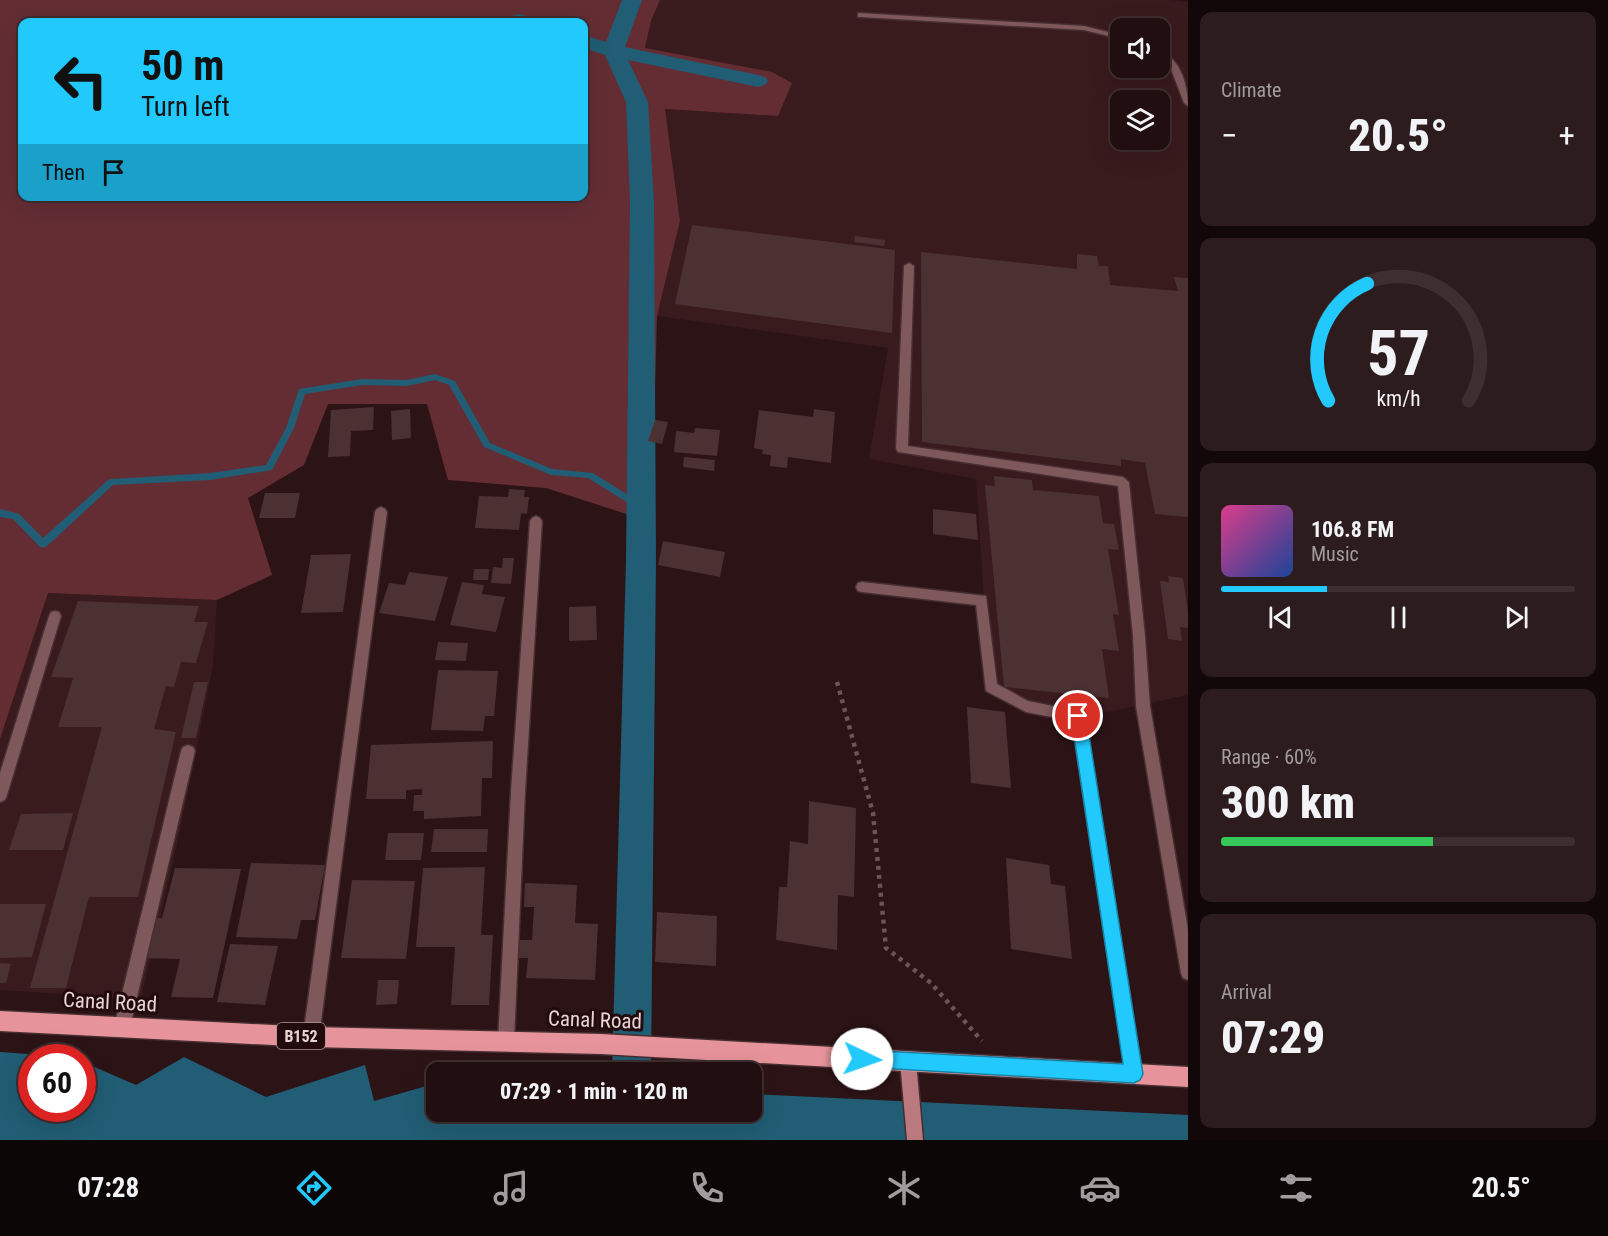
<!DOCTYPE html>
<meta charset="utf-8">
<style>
body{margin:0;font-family:"Roboto Condensed",sans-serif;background:#2d1c1e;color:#f1f3f6;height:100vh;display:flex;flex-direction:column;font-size:22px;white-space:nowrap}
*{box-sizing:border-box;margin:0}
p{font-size:20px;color:#a29c9f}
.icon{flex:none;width:33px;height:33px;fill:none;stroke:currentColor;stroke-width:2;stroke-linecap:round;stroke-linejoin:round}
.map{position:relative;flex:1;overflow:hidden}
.drawer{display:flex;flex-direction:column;gap:12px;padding:12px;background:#120809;width:420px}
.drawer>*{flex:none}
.banner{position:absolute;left:18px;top:18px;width:570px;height:183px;border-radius:12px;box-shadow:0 6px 24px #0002,0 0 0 2px #3e2e30;background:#22c9fd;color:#111;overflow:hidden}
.controls{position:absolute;left:1110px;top:18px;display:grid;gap:12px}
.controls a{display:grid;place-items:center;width:60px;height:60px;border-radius:12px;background:#210e10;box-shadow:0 6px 24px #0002,0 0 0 2px #3e2e30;font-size:30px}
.speed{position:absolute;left:18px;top:1044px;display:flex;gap:12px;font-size:30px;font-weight:700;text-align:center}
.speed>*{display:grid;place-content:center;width:78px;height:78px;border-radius:50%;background:#210e10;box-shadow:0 6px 24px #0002,0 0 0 2px #3e2e30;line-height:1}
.speed .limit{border:9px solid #d22;background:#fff;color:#111}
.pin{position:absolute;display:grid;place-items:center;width:51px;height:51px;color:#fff;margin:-26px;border:3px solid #fff;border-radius:50%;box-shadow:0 2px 6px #0007}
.me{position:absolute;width:66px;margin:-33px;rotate:93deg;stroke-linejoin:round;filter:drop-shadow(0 0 4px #0008)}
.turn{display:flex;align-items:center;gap:21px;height:126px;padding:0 24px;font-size:27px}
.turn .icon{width:78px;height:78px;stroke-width:2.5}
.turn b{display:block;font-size:42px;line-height:51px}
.then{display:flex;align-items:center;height:57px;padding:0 24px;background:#0003;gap:12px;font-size:22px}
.big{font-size:45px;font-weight:800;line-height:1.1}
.drawer .card{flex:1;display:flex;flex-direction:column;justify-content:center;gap:9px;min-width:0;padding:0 21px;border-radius:12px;background:#2d1c1e}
.drawer .dial{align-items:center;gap:0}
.dial svg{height:156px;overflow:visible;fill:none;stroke:#3e2e30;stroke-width:7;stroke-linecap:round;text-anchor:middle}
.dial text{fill:#f1f3f6;stroke:none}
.song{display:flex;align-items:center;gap:18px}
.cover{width:72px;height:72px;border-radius:9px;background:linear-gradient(135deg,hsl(330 70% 55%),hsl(220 70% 35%))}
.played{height:6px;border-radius:3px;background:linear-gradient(90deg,#22c9fd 30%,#3e2e30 30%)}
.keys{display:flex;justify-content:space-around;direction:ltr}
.heat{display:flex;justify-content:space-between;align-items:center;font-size:33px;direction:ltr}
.charge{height:9px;border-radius:4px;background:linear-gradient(90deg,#34c759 60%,#3e2e30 0)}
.trip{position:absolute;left:426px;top:1062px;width:336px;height:60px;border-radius:12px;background:#210e10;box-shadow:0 6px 24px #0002,0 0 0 2px #3e2e30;font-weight:800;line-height:60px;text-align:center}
.menu{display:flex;height:96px;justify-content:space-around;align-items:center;background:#0d0606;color:#a29c9f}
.menu .icon{width:42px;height:42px}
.menu .current{color:#22c9fd}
.menu b{font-size:27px;color:#f1f3f6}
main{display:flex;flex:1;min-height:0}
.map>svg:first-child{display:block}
.built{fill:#391a1d;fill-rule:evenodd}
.green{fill:#642d34;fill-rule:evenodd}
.water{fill:#215d74}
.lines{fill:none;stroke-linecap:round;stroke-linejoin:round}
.stream{fill:#215d74;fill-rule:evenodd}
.canal{fill:#215d74;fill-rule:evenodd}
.building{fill:#4c3133}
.lane-casing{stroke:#462e31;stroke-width:3}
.street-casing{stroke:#462e31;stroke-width:3}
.secondary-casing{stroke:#462e31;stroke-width:3}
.primary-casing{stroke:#462e31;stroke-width:3}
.path{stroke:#6c5557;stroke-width:4.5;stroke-dasharray:4 5;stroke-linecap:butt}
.lane{fill:#7f585b;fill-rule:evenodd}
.street{fill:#7f585b;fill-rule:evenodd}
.secondary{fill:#b9797f;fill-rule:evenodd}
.primary{fill:#e6939b;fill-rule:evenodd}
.route{fill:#22c9fd;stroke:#1683a4;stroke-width:1.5}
.labels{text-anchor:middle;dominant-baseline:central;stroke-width:6;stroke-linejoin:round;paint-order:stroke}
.shield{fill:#220a0d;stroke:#ac989a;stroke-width:1.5}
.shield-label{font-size:16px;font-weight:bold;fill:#e7d5d6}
.near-street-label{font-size:21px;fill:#e7d5d6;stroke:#220a0d}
</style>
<main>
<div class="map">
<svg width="1188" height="1140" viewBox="0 0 1188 1140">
<rect width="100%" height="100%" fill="#2c1316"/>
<path class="built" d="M660 0H1171L1188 2V695L1098 714 990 695 976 479 869 459 888 348 657 316 680 221 665 109 778 116 645 48 651 21ZM1120 28H1160V68H1120ZM1120 100H1160V140H1120Z
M48 593 217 600 213 666 177 845 141 999 0 990V739Z"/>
<path class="green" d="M0 0H660L651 21 645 48 772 72 792 83 778 116 665 109 680 221 657 316 653 466 654 523 546 488 448 480 427 404H328L304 465 248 498 272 575 217 600 48 593 0 739ZM22 22H584V196H22Z"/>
<path class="water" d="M0 1052 72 1057 32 1058V1108H82L83 1062 136 1085 184 1057 266 1097 365 1065 374 1101 430 1085 436 1088V1112H493L507 1117 519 1112H752V1094L1188 1115V1140H0Z"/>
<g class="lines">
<path class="stream" d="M435 374 455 381 490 443 552 469 593 473 644 505 645 507 644 509H638L588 478 551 475 484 447 449 385 435 380 407 386 362 385 305 394 294 428 272 470 210 480 113 485 46 547H40L13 519 0 517V509L19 514 43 538 108 480 111 479 210 473 266 465 286 428 299 389 362 379 407 380Z"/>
<path class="canal" d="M622 0H642L625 47 758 75 765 77 768 81 765 85 758 87 628 60 648 102 654 201 656 560 651 1072H612L626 560 630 201 626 102 605 55 584 48V35L606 42Z
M519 14 533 18 536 22H511L509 20 512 16Z"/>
</g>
<path class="building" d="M692 225 895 250 892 333 675 304Z
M855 236 885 240 884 246 854 242Z
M921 252 1077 269V254L1097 256 1099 266H1108L1110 285 1178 291 1174 277 1188 278V517L1155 514 1145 463 1121 459V466L922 442Z
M374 407 373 430 351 431 350 456 328 457 331 410Z
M410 409 411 438 392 440 391 411Z
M814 409 835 412 831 463 788 457 787 468 770 466 771 455 762 454 763 450 754 448 759 410 813 417Z
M655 420 668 422 662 444 648 441Z
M695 428 720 430 717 456 674 452 676 431 694 433Z
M684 457 715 460 714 471 683 467Z
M994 476 1032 480 1033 490 1099 496 1103 523 1114 524 1119 550 1108 549 1119 615 1113 614 1119 651 1102 649 1109 698 1004 687 985 485 995 486Z
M509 489 525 490 524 497H529L527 514 521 513 519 530 475 528 479 496 508 497Z
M265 493H300L295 518H259Z
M933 509 976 514 978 540 933 534Z
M663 541 725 552 720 577 658 565Z
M351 554 343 612 301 613 311 555Z
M503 558H514L511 584 491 583 493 567 502 568Z
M474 569H489L488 580H473Z
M409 572 448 577 435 621 379 613 389 583 405 585Z
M1168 576 1183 578 1188 611V628L1180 627 1182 641 1168 639 1160 581 1169 582Z
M462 582 484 585 482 594 505 597 496 632 450 625Z
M78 601 199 606 194 622H208L196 663 181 662 174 687 166 686 154 729 176 732 138 897H89L66 988H30L102 727H58L73 678 51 677Z
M596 606 597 640 569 641V607Z
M438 642 468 643 466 661 435 660Z
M438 670 498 671 494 716H485L483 731 431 730Z
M194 682H208L196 738H181Z
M967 707 1005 712 1011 788 971 783Z
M493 741 492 778H482L481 816 424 819V811H413L414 795H422V789L406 790V799H366L371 745Z
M809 801 856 808 854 897 838 895 837 950 776 940 779 887H787L790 841 808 844Z
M73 813 63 850H9L21 814Z
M434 829H488L487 852H431Z
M388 833H424L421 860H385Z
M1006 858 1049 865 1051 884 1065 886 1072 959 1011 949Z
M251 863 325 865 315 920H301L297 939 236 937Z
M485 867 481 935H493L489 1005H451L455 947H416L423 868Z
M175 868 241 869 213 998 171 997 180 959 143 958 152 918H162Z
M352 880 415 881 406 959 341 958Z
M525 883 577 885 575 923 598 924 595 980 526 978 528 958H518L519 940H532L534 907H524Z
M0 904H46L32 957 0 958Z
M657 912 717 916 716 966 655 962Z
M230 944 278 946 265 1005 217 1002Z
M0 963 11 964 6 983H0Z
M378 980H399L397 1004 376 1005Z"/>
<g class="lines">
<g class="lane-casing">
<path id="lane" d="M858 13 1084 26 1120 35V39L1084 30 861 17H858Z
M1160 50C1180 59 1188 84 1188 106L1184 103 1169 64 1160 56Z
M909 263 914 266 908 446 1123 477 1129 482 1145 636 1150 706 1188 930V980L1183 978 1181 973 1136 706 1133 636 1118 486 898 452 896 449 904 266Z
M55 611 59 612 61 616 7 795 5 800 0 802V773L49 616 51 612Z
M188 745 193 747 195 751 130 1027 127 1032 122 1035 117 1032 114 1027 181 751 183 747Z"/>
</g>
<g class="street-casing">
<path id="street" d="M381 507 385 509 387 512 319 1037 316 1042 311 1045 306 1042 303 1037 375 512 377 509Z
M536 516 540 518 542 521 525 792 514 1041 511 1046 506 1049 501 1046 498 1041 511 792 530 521 532 518Z
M862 582 986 596 997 684 1028 701 1083 712 1142 1074 1140 1080 1134 1082 1128 1080 1126 1074 1072 721 1026 712 986 691 976 605 862 592 858 591 856 587 858 583Z"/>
</g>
<g class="secondary-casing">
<path id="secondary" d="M908 1053 914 1055 916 1061 923 1140H907L900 1061 902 1055Z"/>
</g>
<g class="primary-casing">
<path id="primary" d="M0 1011 311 1027 601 1034 1188 1067V1087L601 1054 311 1047 0 1031Z"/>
</g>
<path class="path" d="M837 682 873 813 886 948 931 983 982 1041"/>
<use href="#lane" class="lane"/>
<use href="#street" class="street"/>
<use href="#secondary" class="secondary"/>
<use href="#primary" class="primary"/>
</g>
<path class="route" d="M1078 709 1083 711 1086 716 1143 1074 1140 1080 1134 1083 862 1067 856 1065 853 1059 856 1052 862 1050 1123 1064 1071 716 1073 711Z"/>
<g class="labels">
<rect class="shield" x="277" y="1023" width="48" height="26" rx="4.5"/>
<g class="shield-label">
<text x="301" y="1036">B152</text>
</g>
<g class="near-street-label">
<text transform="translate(110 1002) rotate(3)">Canal Road</text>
<text transform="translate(595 1020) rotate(2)">Canal Road</text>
</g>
</g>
</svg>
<div class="controls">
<a><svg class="icon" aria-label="sound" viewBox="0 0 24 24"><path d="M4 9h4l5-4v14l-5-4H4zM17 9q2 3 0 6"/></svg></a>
<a><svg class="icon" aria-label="layers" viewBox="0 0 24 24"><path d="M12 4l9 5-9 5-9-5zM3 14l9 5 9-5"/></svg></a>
</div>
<div class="speed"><div class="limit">60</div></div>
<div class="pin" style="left:1078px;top:716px;background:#d93025"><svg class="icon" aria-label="arrive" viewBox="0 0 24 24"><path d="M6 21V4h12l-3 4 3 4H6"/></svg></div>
<svg class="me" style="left:862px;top:1059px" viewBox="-20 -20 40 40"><circle r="19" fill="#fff"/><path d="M0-13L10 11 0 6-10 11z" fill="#22c9fd"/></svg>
<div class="trip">07:29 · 1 min · 120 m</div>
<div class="banner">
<div class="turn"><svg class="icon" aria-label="left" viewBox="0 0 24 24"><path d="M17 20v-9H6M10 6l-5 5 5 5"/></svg><div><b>50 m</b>Turn left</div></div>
<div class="then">Then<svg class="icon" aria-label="arrive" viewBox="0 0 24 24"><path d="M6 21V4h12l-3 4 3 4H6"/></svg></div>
</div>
</div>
<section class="drawer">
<div class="card"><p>Climate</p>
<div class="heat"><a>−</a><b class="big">20.5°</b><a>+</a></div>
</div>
<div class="card dial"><svg viewBox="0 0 100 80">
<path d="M14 69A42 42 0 1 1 86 69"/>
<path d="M14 69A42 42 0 0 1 34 9" stroke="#22c9fd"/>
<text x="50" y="56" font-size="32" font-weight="700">57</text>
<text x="50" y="72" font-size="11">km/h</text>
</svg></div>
<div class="card">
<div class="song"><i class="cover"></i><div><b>106.8 FM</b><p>Music</p></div></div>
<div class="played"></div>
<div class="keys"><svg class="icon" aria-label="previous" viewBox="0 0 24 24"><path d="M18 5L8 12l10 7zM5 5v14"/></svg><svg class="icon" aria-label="pause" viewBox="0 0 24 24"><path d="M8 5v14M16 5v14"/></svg><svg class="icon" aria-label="next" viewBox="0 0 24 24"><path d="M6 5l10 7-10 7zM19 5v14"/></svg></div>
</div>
<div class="card"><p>Range · 60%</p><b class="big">300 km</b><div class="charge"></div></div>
<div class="card"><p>Arrival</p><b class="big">07:29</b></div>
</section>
</main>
<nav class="menu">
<b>07:28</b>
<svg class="icon current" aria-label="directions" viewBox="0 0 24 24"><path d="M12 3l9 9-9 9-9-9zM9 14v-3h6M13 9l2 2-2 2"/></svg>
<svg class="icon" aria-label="music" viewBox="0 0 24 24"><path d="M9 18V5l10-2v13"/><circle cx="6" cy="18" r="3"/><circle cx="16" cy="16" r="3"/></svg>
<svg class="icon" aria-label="phone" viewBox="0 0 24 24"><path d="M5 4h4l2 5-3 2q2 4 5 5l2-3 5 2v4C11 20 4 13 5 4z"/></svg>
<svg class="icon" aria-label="climate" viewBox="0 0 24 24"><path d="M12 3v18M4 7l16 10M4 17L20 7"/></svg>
<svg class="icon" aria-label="car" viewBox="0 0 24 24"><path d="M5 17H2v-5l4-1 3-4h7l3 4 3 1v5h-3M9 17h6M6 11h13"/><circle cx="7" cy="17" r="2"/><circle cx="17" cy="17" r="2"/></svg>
<svg class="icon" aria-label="filters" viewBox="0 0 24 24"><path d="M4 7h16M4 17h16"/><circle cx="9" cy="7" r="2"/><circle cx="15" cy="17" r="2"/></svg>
<b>20.5°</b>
</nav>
